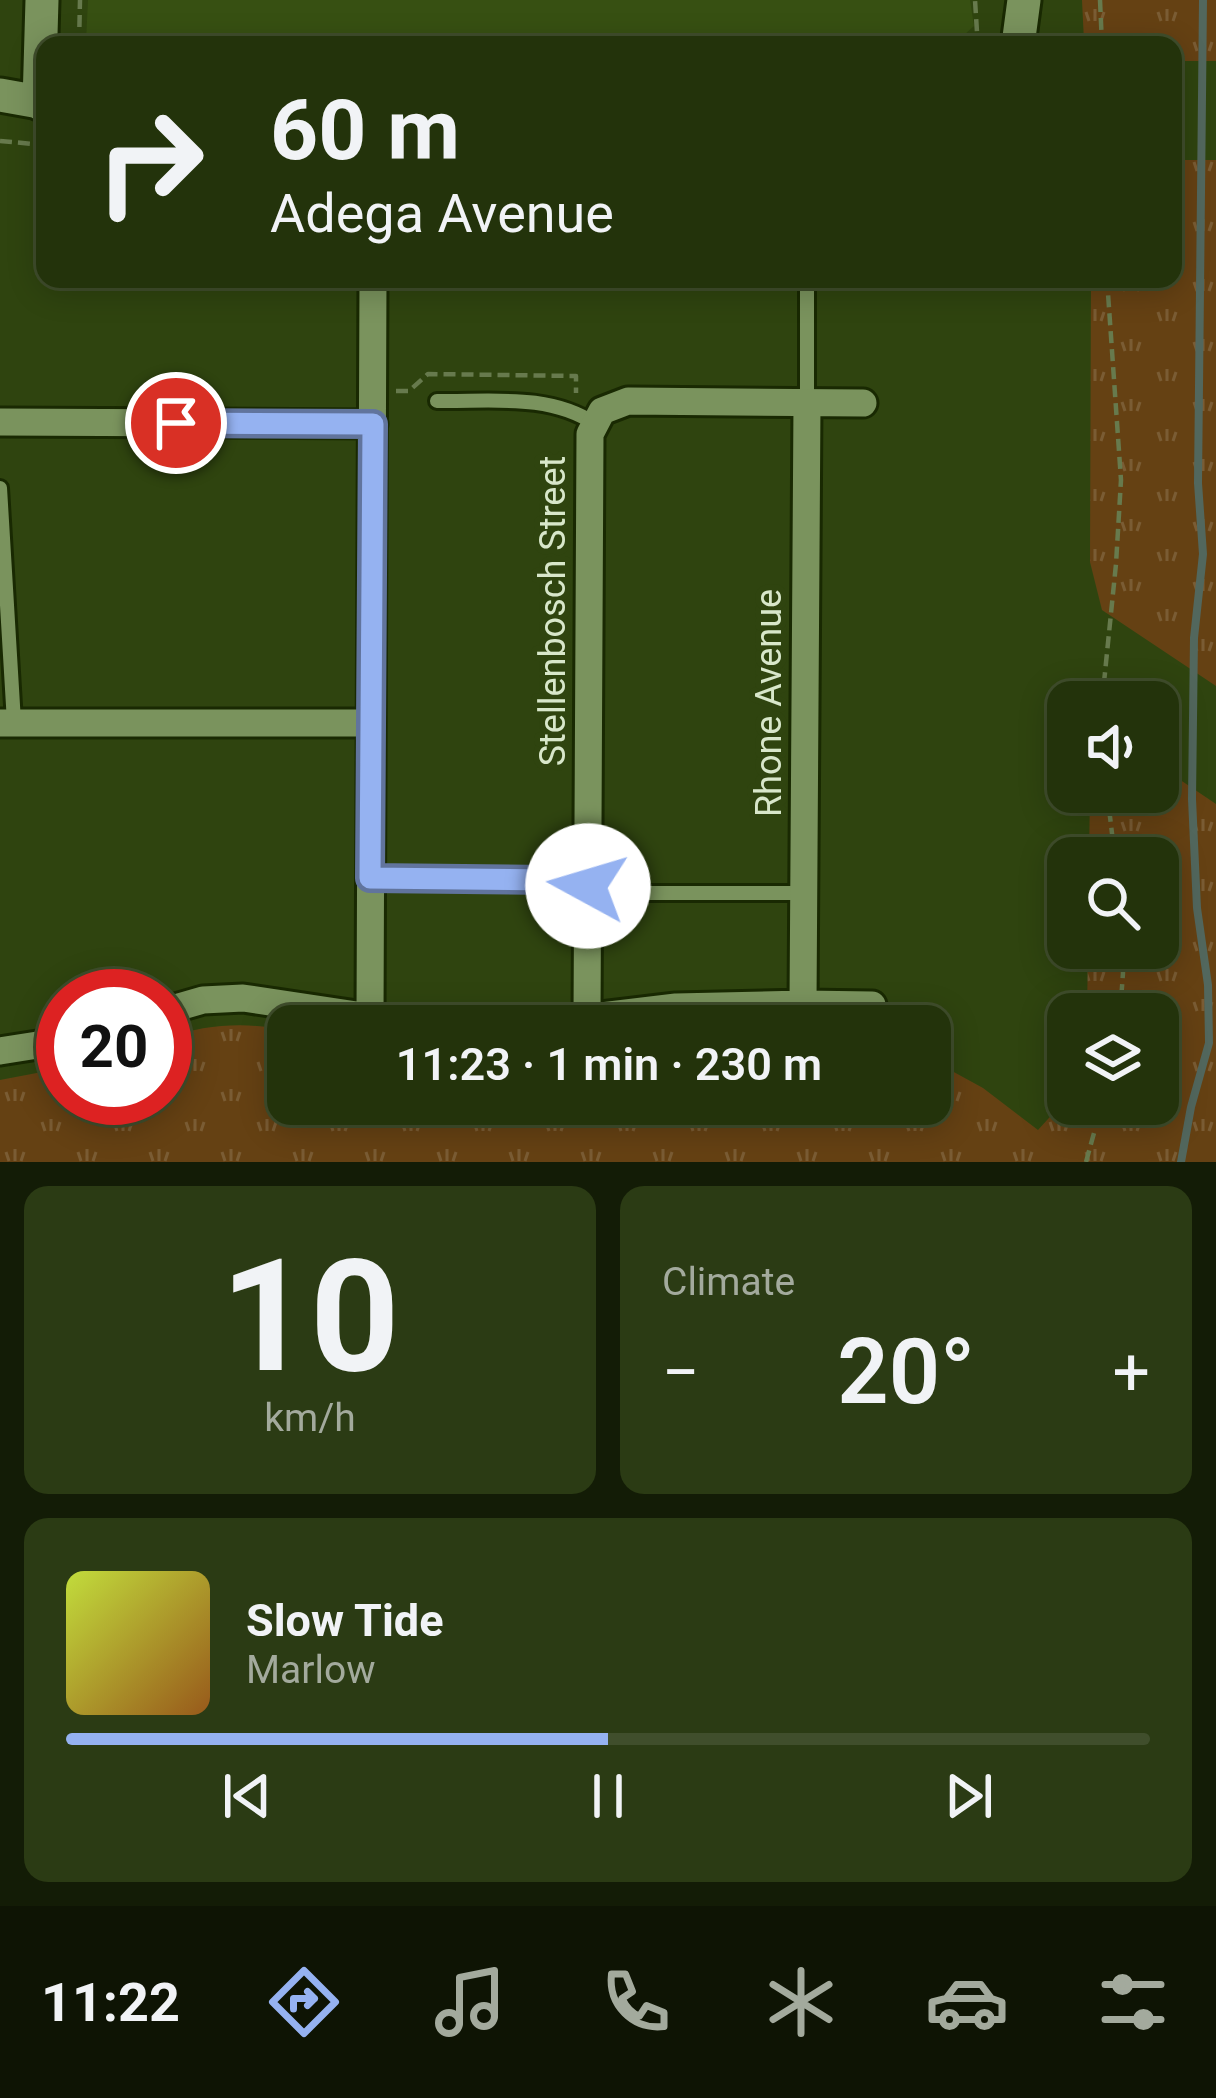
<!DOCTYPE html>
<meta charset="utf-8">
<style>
body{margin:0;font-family:Roboto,sans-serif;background:#2b3b14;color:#f1f3f6;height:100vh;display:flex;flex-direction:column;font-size:45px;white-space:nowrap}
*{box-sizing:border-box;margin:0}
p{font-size:39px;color:#a3aa9d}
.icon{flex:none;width:66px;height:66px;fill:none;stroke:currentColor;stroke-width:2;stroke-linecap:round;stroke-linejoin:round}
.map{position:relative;height:1162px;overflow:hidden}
.drawer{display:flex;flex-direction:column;gap:24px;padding:24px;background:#131c06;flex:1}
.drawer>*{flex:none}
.hud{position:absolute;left:36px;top:36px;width:1146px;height:252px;border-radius:24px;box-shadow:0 6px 30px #0003,0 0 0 3px #404e2c;background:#23330b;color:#f1f3f6;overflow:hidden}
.tools{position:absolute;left:1047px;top:681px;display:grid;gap:24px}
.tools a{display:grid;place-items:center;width:132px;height:132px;border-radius:24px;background:#23330b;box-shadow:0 6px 30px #0003,0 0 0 3px #404e2c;font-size:60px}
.speed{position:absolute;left:36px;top:969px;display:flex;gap:24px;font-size:60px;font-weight:700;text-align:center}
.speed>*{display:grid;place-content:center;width:156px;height:156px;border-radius:50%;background:#23330b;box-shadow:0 6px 30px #0003,0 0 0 3px #404e2c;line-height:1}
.speed .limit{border:18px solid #d22;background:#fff;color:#111}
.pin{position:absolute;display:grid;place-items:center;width:102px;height:102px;color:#fff;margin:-51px;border:6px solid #fff;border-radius:50%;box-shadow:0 3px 12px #0007}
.me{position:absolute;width:132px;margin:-66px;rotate:276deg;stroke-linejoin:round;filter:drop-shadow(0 0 9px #0008)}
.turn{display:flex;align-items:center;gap:42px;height:252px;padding:0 36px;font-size:54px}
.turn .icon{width:156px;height:156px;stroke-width:2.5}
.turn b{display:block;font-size:84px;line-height:102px}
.big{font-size:90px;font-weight:600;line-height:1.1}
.drawer .card{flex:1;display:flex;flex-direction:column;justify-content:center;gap:18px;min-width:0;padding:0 42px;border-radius:24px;background:#2b3b14}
.drawer .dial{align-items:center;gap:0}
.dial b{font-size:156px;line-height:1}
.song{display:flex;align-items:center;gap:36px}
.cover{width:144px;height:144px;border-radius:18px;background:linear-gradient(135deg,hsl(70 70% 55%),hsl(30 70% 35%))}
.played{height:12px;border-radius:6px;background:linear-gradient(90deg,#95b2f1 50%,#404e2c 50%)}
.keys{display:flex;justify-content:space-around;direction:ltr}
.heat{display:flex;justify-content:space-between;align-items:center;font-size:66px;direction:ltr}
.drawer .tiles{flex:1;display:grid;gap:24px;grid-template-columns:1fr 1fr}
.card:last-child{grid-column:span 2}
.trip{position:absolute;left:267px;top:1005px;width:684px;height:120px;border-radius:24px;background:#23330b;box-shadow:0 6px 30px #0003,0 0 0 3px #404e2c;font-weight:600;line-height:120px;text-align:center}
.tab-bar{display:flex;height:192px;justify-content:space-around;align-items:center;background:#0e1404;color:#a3aa9d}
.tab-bar .icon{width:84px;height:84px}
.tab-bar .selected{color:#95b2f1}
.tab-bar b{font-size:54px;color:#f1f3f6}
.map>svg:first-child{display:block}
.built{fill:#375012}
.park{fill:url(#park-tufts)}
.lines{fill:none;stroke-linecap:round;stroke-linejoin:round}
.stream{stroke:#52675d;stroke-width:8}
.service-casing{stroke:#192902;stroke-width:20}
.minor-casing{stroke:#192902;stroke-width:33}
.tertiary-casing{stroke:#192902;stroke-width:39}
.path{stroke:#677a4d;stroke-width:4.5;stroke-dasharray:12 6;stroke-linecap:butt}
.service{stroke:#7a935d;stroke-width:14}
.minor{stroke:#7a935d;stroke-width:27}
.tertiary{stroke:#7a935d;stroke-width:33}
.route-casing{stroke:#61749d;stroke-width:30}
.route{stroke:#95b2f1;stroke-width:21}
.labels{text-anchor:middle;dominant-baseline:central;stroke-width:12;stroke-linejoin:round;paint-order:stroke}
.street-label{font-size:36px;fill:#d8e7ca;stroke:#2f440f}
</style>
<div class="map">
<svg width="1216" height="1162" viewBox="0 0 1216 1162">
<defs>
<pattern id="park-tufts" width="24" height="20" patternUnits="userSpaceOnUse" patternTransform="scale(3)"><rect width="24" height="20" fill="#654113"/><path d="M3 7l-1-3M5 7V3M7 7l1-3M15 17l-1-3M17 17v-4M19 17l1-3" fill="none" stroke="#7a5c34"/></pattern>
</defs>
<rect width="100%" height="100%" fill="#2f440f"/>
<path class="built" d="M88 0H970L974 26 954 44 90 45 86 41Z"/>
<path class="park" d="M1082 0H1216V61H1173V45H1088L1084 41Z
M1173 160H1216V686L1102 610 1090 562 1091 279H1173Z
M1158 765 1216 804V1162H0V1080L63 1068V1098H165V1038C208 1024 244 1022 288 1030V1104H930V1059L983 1088 1038 1130 1068 1097V1104H1158V1014H1087L1088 948H1158V858H1089L1090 792H1158Z"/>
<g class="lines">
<path class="stream" d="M1181 1162 1191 1107 1209 1043 1208 985 1197 908 1192 799 1194 638 1203 554 1198 483 1203 0"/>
<g class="service-casing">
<path id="service" d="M437 401C491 402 549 393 595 424
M807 403V279
M0 488 14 722
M370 878 549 880 624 893H803"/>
</g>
<g class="minor-casing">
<path id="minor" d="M0 422 373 424
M0 723H371
M803 1004 807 403
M165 1011 203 1000 243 998 370 1017 457 1026
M587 1016 590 434 602 411 628 401 863 403
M370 1017 373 279
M518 1026 676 1007 803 1004 872 1005
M0 1051 63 1041"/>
</g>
<g class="tertiary-casing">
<path id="tertiary" d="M1018 45 1024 0
M0 95 45 103
M39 103 42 0"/>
</g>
<path class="path" d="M1100 0 1102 45
M79 45 80 0
M966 45 977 32 975 0
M0 141 45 145
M396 391H409L428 374 576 376V393
M1102 702 1116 564 1121 480 1107 279
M1107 792 1115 858
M129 996 143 991 144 994
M1120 1014 1123 973 1122 948
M1086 1162 1102 1104"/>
<use href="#service" class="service"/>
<use href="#minor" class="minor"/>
<use href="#tertiary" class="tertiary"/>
</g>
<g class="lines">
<g class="route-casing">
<path id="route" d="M176 423 373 424 370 878 549 880 588 886"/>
</g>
<use href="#route" class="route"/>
</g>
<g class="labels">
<g class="street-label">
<text transform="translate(553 611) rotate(-90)">Stellenbosch Street</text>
<text transform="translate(769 703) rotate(-90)">Rhone Avenue</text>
</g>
</g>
</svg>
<div class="tools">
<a><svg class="icon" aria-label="sound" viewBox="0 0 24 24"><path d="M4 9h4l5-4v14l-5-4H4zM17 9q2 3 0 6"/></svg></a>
<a><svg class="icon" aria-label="search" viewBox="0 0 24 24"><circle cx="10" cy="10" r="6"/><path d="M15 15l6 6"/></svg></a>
<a><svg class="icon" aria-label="layers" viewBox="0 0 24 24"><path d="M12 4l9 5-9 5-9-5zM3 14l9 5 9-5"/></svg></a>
</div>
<div class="speed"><div class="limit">20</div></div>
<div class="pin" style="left:176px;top:423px;background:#d93025"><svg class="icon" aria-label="arrive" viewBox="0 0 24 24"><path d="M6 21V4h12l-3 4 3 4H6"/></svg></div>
<svg class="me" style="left:588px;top:886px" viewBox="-20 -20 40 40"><circle r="19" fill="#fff"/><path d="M0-13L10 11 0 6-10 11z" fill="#95b2f1"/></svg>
<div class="trip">11:23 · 1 min · 230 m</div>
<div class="hud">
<div class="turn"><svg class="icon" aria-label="right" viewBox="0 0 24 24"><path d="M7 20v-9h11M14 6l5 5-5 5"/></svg><div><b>60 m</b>Adega Avenue</div></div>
</div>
</div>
<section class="drawer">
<div class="tiles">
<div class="card dial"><b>10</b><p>km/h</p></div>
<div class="card"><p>Climate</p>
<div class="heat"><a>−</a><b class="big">20°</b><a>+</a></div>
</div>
<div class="card">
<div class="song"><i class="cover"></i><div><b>Slow Tide</b><p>Marlow</p></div></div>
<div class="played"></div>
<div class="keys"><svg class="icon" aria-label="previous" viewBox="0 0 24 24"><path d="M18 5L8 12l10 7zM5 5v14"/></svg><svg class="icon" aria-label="pause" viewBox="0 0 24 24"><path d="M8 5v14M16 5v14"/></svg><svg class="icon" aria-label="next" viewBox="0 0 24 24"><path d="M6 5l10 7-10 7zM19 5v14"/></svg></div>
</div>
</div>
</section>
<nav class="tab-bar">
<b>11:22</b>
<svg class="icon selected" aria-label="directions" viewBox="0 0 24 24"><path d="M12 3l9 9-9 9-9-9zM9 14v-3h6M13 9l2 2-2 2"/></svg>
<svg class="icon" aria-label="music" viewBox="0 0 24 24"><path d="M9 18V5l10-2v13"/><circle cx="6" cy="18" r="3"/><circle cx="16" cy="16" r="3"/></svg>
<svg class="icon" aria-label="phone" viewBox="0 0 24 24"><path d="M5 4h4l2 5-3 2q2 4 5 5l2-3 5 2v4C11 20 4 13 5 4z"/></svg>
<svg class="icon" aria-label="climate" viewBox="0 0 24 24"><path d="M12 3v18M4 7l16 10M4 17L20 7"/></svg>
<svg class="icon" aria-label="car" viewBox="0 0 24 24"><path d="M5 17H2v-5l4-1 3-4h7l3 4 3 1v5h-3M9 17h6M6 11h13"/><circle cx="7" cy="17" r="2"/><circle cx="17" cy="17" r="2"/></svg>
<svg class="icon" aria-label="filters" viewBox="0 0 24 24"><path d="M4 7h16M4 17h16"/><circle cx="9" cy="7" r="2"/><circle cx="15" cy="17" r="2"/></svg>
</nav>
